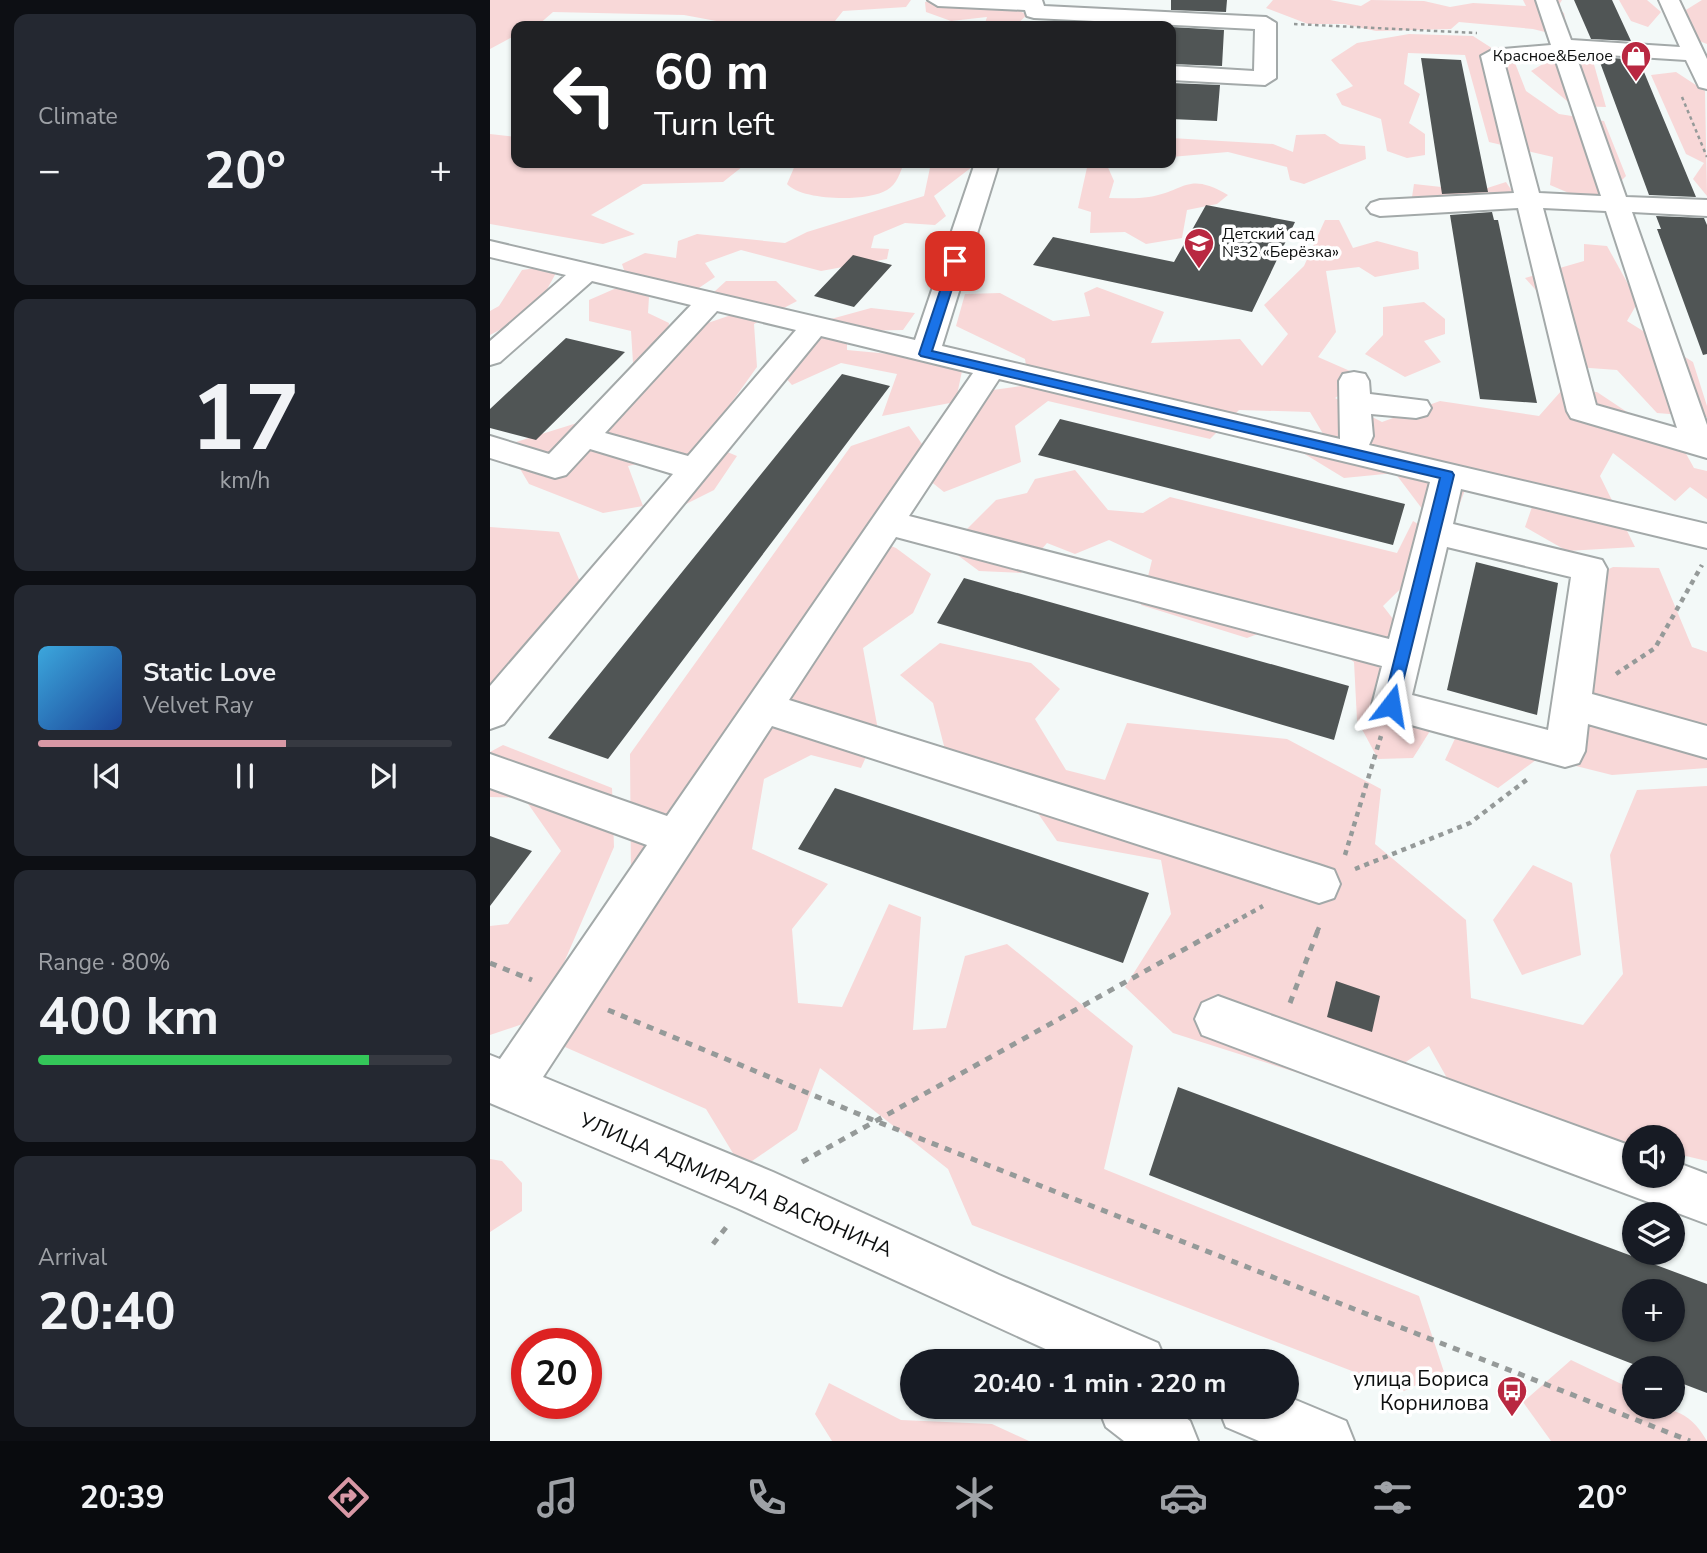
<!DOCTYPE html>
<meta charset="utf-8">
<style>
body{margin:0;font-family:"Nunito Sans",sans-serif;background:#242831;color:#f1f3f6;height:100vh;display:flex;flex-direction:column;font-size:26px;white-space:nowrap}
*{box-sizing:border-box;margin:0}
p{font-size:23px;color:#9ea1a6}
.icon{flex:none;width:38px;height:38px;fill:none;stroke:currentColor;stroke-width:2;stroke-linecap:round;stroke-linejoin:round}
.map{position:relative;flex:1;overflow:hidden}
.side{display:flex;flex-direction:column;gap:14px;padding:14px;background:#0d0f14;width:490px}
.side>*{flex:none}
.hud{position:absolute;left:21px;top:21px;width:665px;height:147px;border-radius:14px;box-shadow:0 2px 5px #0004;background:#202124;color:#fff;overflow:hidden}
.fabs{position:absolute;left:1132px;top:1125px;display:grid;gap:14px}
.fabs a{display:grid;place-items:center;width:63px;height:63px;border-radius:50%;background:#171b24;box-shadow:0 2px 5px #0004;font-size:35px}
.speed{position:absolute;left:21px;top:1328px;display:flex;gap:14px;font-size:35px;font-weight:700;text-align:center}
.speed>*{display:grid;place-content:center;width:91px;height:91px;border-radius:50%;background:#171b24;box-shadow:0 2px 5px #0004;line-height:1}
.speed .limit{border:10px solid #d22;background:#fff;color:#111}
.pin{position:absolute;display:grid;place-items:center;width:60px;height:60px;color:#fff;margin:-30px;border-radius:14px;box-shadow:0 4px 10px #0006}
.me{position:absolute;width:77px;margin:-38px;rotate:14deg;stroke-linejoin:round;filter:drop-shadow(0 0 5px #0008)}
.turn{display:flex;align-items:center;gap:24px;height:147px;padding:0 28px;font-size:32px}
.turn .icon{width:91px;height:91px;stroke-width:2.5}
.turn b{display:block;font-size:49px;line-height:60px}
.big{font-size:52px;font-weight:700;line-height:1.1}
.side .tile{flex:1;display:flex;flex-direction:column;justify-content:center;gap:10px;min-width:0;padding:0 24px;border-radius:14px;background:#242831}
.side .dial{align-items:center;gap:0}
.dial b{font-size:91px;line-height:1}
.song{display:flex;align-items:center;gap:21px}
.cover{width:84px;height:84px;border-radius:10px;background:linear-gradient(135deg,hsl(200 70% 55%),hsl(220 70% 35%))}
.played{height:7px;border-radius:4px;background:linear-gradient(90deg,#d898a5 60%,#363941 60%)}
.keys{display:flex;justify-content:space-around;direction:ltr}
.heat{display:flex;justify-content:space-between;align-items:center;font-size:38px;direction:ltr}
.charge{height:10px;border-radius:5px;background:linear-gradient(90deg,#34c759 80%,#363941 0)}
.trip{position:absolute;left:410px;top:1349px;width:399px;height:70px;border-radius:35px;background:#171b24;box-shadow:0 2px 5px #0004;font-weight:700;line-height:70px;text-align:center}
.tabs{display:flex;height:112px;justify-content:space-around;align-items:center;background:#090b0e;color:#9ea1a6}
.tabs .icon{width:49px;height:49px}
.tabs .active{color:#d898a5}
.tabs b{font-size:32px;color:#f1f3f6}
main{display:flex;flex:1;min-height:0}
.map>svg:first-child{display:block}
.green{fill:#f8d8d8}
.building{fill:#505555;fill-rule:evenodd}
.lines{fill:none;stroke-linecap:round;stroke-linejoin:round}
.minor-casing{stroke:#a3a9a9;stroke-width:4}
.path-far2{stroke:#959a99;stroke-width:2.5;stroke-dasharray:3.5 3.5;stroke-linecap:butt}
.path-far1{stroke:#959a99;stroke-width:4.5;stroke-dasharray:5 5;stroke-linecap:butt}
.path{stroke:#959a99;stroke-width:5;stroke-dasharray:7 7;stroke-linecap:butt}
.minor{fill:#fff;fill-rule:evenodd}
.route{fill:#1a73e8;stroke:#114b97;stroke-width:2}
.labels{text-anchor:middle;dominant-baseline:central;stroke-width:7;stroke-linejoin:round;paint-order:stroke}
.far-poi-label{font-size:16px;fill:#0e1010;stroke:#fff;text-anchor:end}
.near-street-label{font-size:21px;fill:#0e1010;stroke:#fff}
.near-poi-label{font-size:21px;fill:#0e1010;stroke:#fff;text-anchor:end}
</style>
<main>
<section class="side">
<div class="tile"><p>Climate</p>
<div class="heat"><a>−</a><b class="big">20°</b><a>+</a></div>
</div>
<div class="tile dial"><b>17</b><p>km/h</p></div>
<div class="tile">
<div class="song"><i class="cover"></i><div><b>Static Love</b><p>Velvet Ray</p></div></div>
<div class="played"></div>
<div class="keys"><svg class="icon" aria-label="previous" viewBox="0 0 24 24"><path d="M18 5L8 12l10 7zM5 5v14"/></svg><svg class="icon" aria-label="pause" viewBox="0 0 24 24"><path d="M8 5v14M16 5v14"/></svg><svg class="icon" aria-label="next" viewBox="0 0 24 24"><path d="M6 5l10 7-10 7zM19 5v14"/></svg></div>
</div>
<div class="tile"><p>Range · 80%</p><b class="big">400 km</b><div class="charge"></div></div>
<div class="tile"><p>Arrival</p><b class="big">20:40</b></div>
</section>
<div class="map">
<svg width="1217" height="1441" viewBox="0 0 1217 1441">
<rect width="100%" height="100%" fill="#f3f9f8"/>
<path class="green" d="M0 0H421L416 7 353 11 341 26H253L194 15 63 12 47 26H26V35L0 49Z
M443 0H511L537 15 525 26H494L497 17 461 21 436 12 435 2Z
M783 0H840L871 6 881 0 934 1 960 7 983 3 1036 6 1033 0H1072L1067 8 1074 13 1079 38 1043 29 969 22 961 29 886 31 854 24H818L776 8Z
M1129 0H1157L1171 12 1158 27 1141 21Z
M1212 0H1217V44L1199 37 1191 13Z
M919 34 983 36 1025 63 1036 91 1069 114 1114 121 1136 176 1128 184 1101 171 1114 193 1093 199 1060 185 1063 157 999 142 975 55 918 53 914 84 930 94 919 123 935 134V155L917 158 897 151 891 119 852 105 846 94 863 86 841 60 867 43Z
M1063 58 1103 61 1116 107 1083 106 1041 71Z
M1186 72 1215 91 1217 196 1203 179 1214 163 1196 154 1161 75Z
M0 134 26 137V163H100L104 166 157 168 164 163H257L233 182 153 184 101 215 145 234 113 244 0 224Z
M835 134 850 144 875 146 876 159 814 184 800 180 797 167 738 152 681 157V138L783 144 803 152 806 135Z
M306 163H414C410 173 407 184 397 190 378 202 312 201 297 184Z
M441 163H478L482 167 444 196 456 216 445 225 415 223 384 236 381 248 399 249 397 259 331 271 251 250 215 263 225 277 203 292 136 276 132 264 155 253 186 258 188 241 207 234 295 243 317 232 434 196Z
M598 163H616L624 181 619 198C632 198 646 199 659 197 696 191 697 171 738 195L727 204 697 210 692 238 656 244 635 232 600 233 601 212 588 208Z
M1016 182 1024 194 976 210 922 197 924 184 988 191Z
M835 220H849L863 248 887 241 928 252 929 269 885 277 869 267 836 271 846 332 828 357 876 378 845 398 892 422 950 401 1049 416 1072 390 1107 392 1194 450 1204 468 1217 471V499L1200 487 1185 501 1123 453 1110 476 1145 547 1077 551 1035 527 1050 484 983 469 967 511 933 510 905 473 854 478 813 453 835 437 820 412 749 410 720 439 558 401 525 426 531 462 454 492 439 480 476 433 460 403 392 416 407 374 351 363 302 385 284 365 314 356 301 330 381 308 425 313 413 330 357 331V350L411 355 472 371 467 395 539 385 535 359 466 326 475 294 510 293 563 321 600 316 594 293 607 287 674 312 661 343 750 339 772 366 798 334 774 305 814 266Z
M1094 244 1117 246 1148 302 1137 321 1203 362 1217 406V417L1167 413 1127 370 1072 366 1081 329 1035 278 1094 261Z
M53 267 66 273 45 311 0 335V311L9 306 32 270Z
M236 281H286L307 301 264 324 267 367 213 442 247 456 224 490 196 504 176 489 189 455 138 466 153 506 113 513 39 484 16 445 87 423 143 363 141 331 99 321V300L131 286 159 297 158 313 179 323 175 360 212 325 244 314 224 292Z
M934 302 955 319V334L934 341 951 362 915 377 875 354 893 335V307Z
M419 426 435 448 372 534 406 548 441 574 423 613 373 648 388 730 371 768 321 755 274 779 262 849 338 884 302 929 308 1003 352 1007 399 904 431 917 423 1030 456 1028 475 956 517 944 643 1046 614 1169 929 1296 954 1372 914 1391 482 1225 458 1169 330 1068 307 1130 252 1168 216 1109 75 1047 102 940 141 880 140 754 361 446Z
M585 470 618 510 653 513 680 497 907 553 923 521 958 542 893 606 924 646 894 683 940 731 923 758 888 759 867 720 864 662 803 621 757 638 651 605 662 560 619 540 585 554 557 543 531 573 489 571 458 548 506 500 537 493 545 479Z
M0 527 69 532 91 584 6 684H0Z
M1123 567 1169 568 1202 647 1217 652V768L1122 775 1050 757 1008 788 955 760 975 717 1064 737 1083 586Z
M450 643 541 663 570 689 545 719 576 770 615 780 637 723 797 739 891 789 885 844 976 920 981 998 1093 1025 1133 974 1120 855 1147 790 1217 786V1161L1183 1153V1138H1144V1148L1080 1166 985 1128 939 1046 871 1093 683 1033 635 987 681 914 671 860 567 841 545 809 463 781 443 703 410 675Z
M13 745 122 788 124 847 50 1018 0 1035V926L18 924 71 851 34 798 0 797V752Z
M1043 865 1082 883 1091 955 1032 975 1003 920Z
M0 1159 12 1161 32 1183V1211L0 1232Z
M1081 1360 1144 1390V1407C1178 1407 1198 1408 1217 1441H1061L1033 1402Z
M339 1383 411 1420 502 1424 539 1441H342L325 1414Z"/>
<path class="building" d="M681 0H737L736 12 681 10Z
M1084 0H1122L1141 41 1101 39Z
M681 27 734 30 732 66 681 64Z
M1108 57 1149 60 1206 197 1159 195Z
M931 58 971 60 998 192 952 194Z
M681 83 730 85 727 121 681 119Z
M716 205 805 222 762 312 543 265 563 237 684 262Z
M1002 212 1004 220H1008L1047 403 990 399 960 215Z
M1166 216 1214 218 1217 225V354L1213 355 1167 229H1171Z
M363 255 402 265 364 307 324 296Z
M76 338 135 352 46 440 0 428V409Z
M352 374 400 386 118 759 58 738Z
M570 419 915 504 903 545 548 455Z
M986 562 1068 583 1047 715 957 690Z
M474 578 859 686 844 740 447 623Z
M345 788 659 893 633 963 308 849Z
M0 836 42 851 0 906Z
M846 981 890 996 882 1032 837 1017Z
M688 1087 1217 1284V1393L1183 1380V1368H1153L659 1175ZM1144 1292H1183V1330H1144Z"/>
<g class="lines">
<g class="minor-casing">
<path id="minor" d="M438 0H552L554 6 776 17 786 23V78L775 85 681 80V66L764 71 765 29 544 18 537 16 535 10 448 6Z
M1046 0H1066L1081 40 1190 47 1169 0H1189L1217 59V89L1209 87 1196 60 1085 53 1136 197 1217 200V216L1142 212 1217 425V458L1081 418 1077 411 1028 208 890 216 881 213 877 208 881 203 890 200 1024 193 991 56 1002 50 1061 45ZM1065 58 1111 196 1049 193 1014 62ZM1053 208 1116 211 1187 428 1106 405Z
M485 163H509L452 346 850 439 849 381 853 374 864 372 875 374 879 381 880 394 937 401 941 408 937 415 926 418 881 414 883 436 879 445 1217 524V548L971 489 963 524 1112 560 1117 569 1102 694 1217 726V758L1098 724 1095 751 1089 763 1075 767 888 716 882 705 892 666 406 537 299 700 829 865 844 870 850 884 844 898 829 903 282 726 53 1077 283 1172 509 1275 668 1343 676 1362H584L247 1208 0 1103V1055L10 1059 157 845 0 788V754L177 816 483 373 331 336 14 724 0 729V686L183 474 100 449 76 475 65 478 0 458V436L59 454 201 305 102 281 10 362 0 365V341L76 275 0 257V241L425 340ZM227 311 306 330 198 456 115 433ZM509 379 940 482 899 639 419 516ZM957 547 1081 577 1058 730 922 695Z
M728 996 1144 1147V1176H1183V1161L1217 1174V1224L712 1035 705 1019 712 1003Z
M796 1396 856 1421 864 1441H769L736 1427 728 1407H796Z
M608 1407H682L700 1421 708 1441H634L616 1427Z"/>
</g>
<path class="path-far2" d="M804 24 987 33
M1192 97 1217 157"/>
<path class="path-far1" d="M1126 674 1165 648 1212 565
M855 855 891 736
M865 869 980 823 1039 778
M726 932 773 906
M827 932 831 923"/>
<path class="path" d="M0 963 42 980
M800 1003 828 930
M118 1010 383 1120 1200 1441
M312 1162 729 930
M223 1244 238 1225"/>
<use href="#minor" class="minor"/>
</g>
<path class="route" d="M465 258 471 261 442 351 962 472 964 475 906 710 901 712 893 705 950 478 431 356 429 354 460 261Z"/>
<defs>
<g id="shop-pin" transform="scale(1.575)"><path d="M0 17L-7.5 6A9.5 9.5 0 1 1 7.5 6Z" fill="#b92841" stroke="#fff"/><path d="M-5-2.5h2.3a2.7 3.5 0 0 1 5.4 0H5L5.5 6h-11ZM-1.5-2.5h3a1.5 2.3 0 0 0-3 0Z" fill="#fff"/></g>
<g id="school-pin" transform="scale(1.575)"><path d="M0 17L-7.5 6A9.5 9.5 0 1 1 7.5 6Z" fill="#b92841" stroke="#fff"/><path d="M0-5L7-2L0 1L-7-2ZM-4 1L0 2.5L4 1V4Q0 6-4 4Z" fill="#fff"/></g>
<g id="bus-pin" transform="scale(1.575)"><path d="M0 17L-7.5 6A9.5 9.5 0 1 1 7.5 6Z" fill="#b92841" stroke="#fff"/><path d="M-5-6H5V4H4V6H2V4H-2V6H-4V4H-5ZM-3.5-4V0h7V-4ZM-3.5 1.2v1.5H-2V1.2ZM2 1.2v1.5H3.5V1.2Z" fill="#fff"/></g>
</defs>
<g fill-rule="evenodd">
<use href="#shop-pin" x="1146" y="56"/>
<use href="#school-pin" x="709" y="243"/>
<use href="#bus-pin" x="1022" y="1391"/>
</g>
<g class="labels">
<g class="far-poi-label">
<text x="1123" y="56">Красное&amp;Белое</text>
<text x="732" y="234" text-anchor="start">Детский сад<tspan x="732" dy="18">№32 «Берёзка»</tspan></text>
</g>
<g class="near-street-label">
<text transform="translate(246 1185) rotate(23)">УЛИЦА АДМИРАЛА ВАСЮНИНА</text>
</g>
<g class="near-poi-label">
<text x="999" y="1379">улица Бориса<tspan x="999" dy="24">Корнилова</tspan></text>
</g>
</g>
</svg>
<div class="fabs">
<a><svg class="icon" aria-label="sound" viewBox="0 0 24 24"><path d="M4 9h4l5-4v14l-5-4H4zM17 9q2 3 0 6"/></svg></a>
<a><svg class="icon" aria-label="layers" viewBox="0 0 24 24"><path d="M12 4l9 5-9 5-9-5zM3 14l9 5 9-5"/></svg></a>
<a>+</a>
<a>−</a>
</div>
<div class="speed"><div class="limit">20</div></div>
<div class="pin" style="left:465px;top:261px;background:#d93025"><svg class="icon" aria-label="arrive" viewBox="0 0 24 24"><path d="M6 21V4h12l-3 4 3 4H6"/></svg></div>
<svg class="me" style="left:901px;top:705px" viewBox="-20 -20 40 40"><path d="M0-17L14 15 0 8-14 15z" fill="#1a73e8" stroke="#fff" stroke-width="4"/></svg>
<div class="trip">20:40 · 1 min · 220 m</div>
<div class="hud">
<div class="turn"><svg class="icon" aria-label="left" viewBox="0 0 24 24"><path d="M17 20v-9H6M10 6l-5 5 5 5"/></svg><div><b>60 m</b>Turn left</div></div>
</div>
</div>
</main>
<nav class="tabs">
<b>20:39</b>
<svg class="icon active" aria-label="directions" viewBox="0 0 24 24"><path d="M12 3l9 9-9 9-9-9zM9 14v-3h6M13 9l2 2-2 2"/></svg>
<svg class="icon" aria-label="music" viewBox="0 0 24 24"><path d="M9 18V5l10-2v13"/><circle cx="6" cy="18" r="3"/><circle cx="16" cy="16" r="3"/></svg>
<svg class="icon" aria-label="phone" viewBox="0 0 24 24"><path d="M5 4h4l2 5-3 2q2 4 5 5l2-3 5 2v4C11 20 4 13 5 4z"/></svg>
<svg class="icon" aria-label="climate" viewBox="0 0 24 24"><path d="M12 3v18M4 7l16 10M4 17L20 7"/></svg>
<svg class="icon" aria-label="car" viewBox="0 0 24 24"><path d="M5 17H2v-5l4-1 3-4h7l3 4 3 1v5h-3M9 17h6M6 11h13"/><circle cx="7" cy="17" r="2"/><circle cx="17" cy="17" r="2"/></svg>
<svg class="icon" aria-label="filters" viewBox="0 0 24 24"><path d="M4 7h16M4 17h16"/><circle cx="9" cy="7" r="2"/><circle cx="15" cy="17" r="2"/></svg>
<b>20°</b>
</nav>
